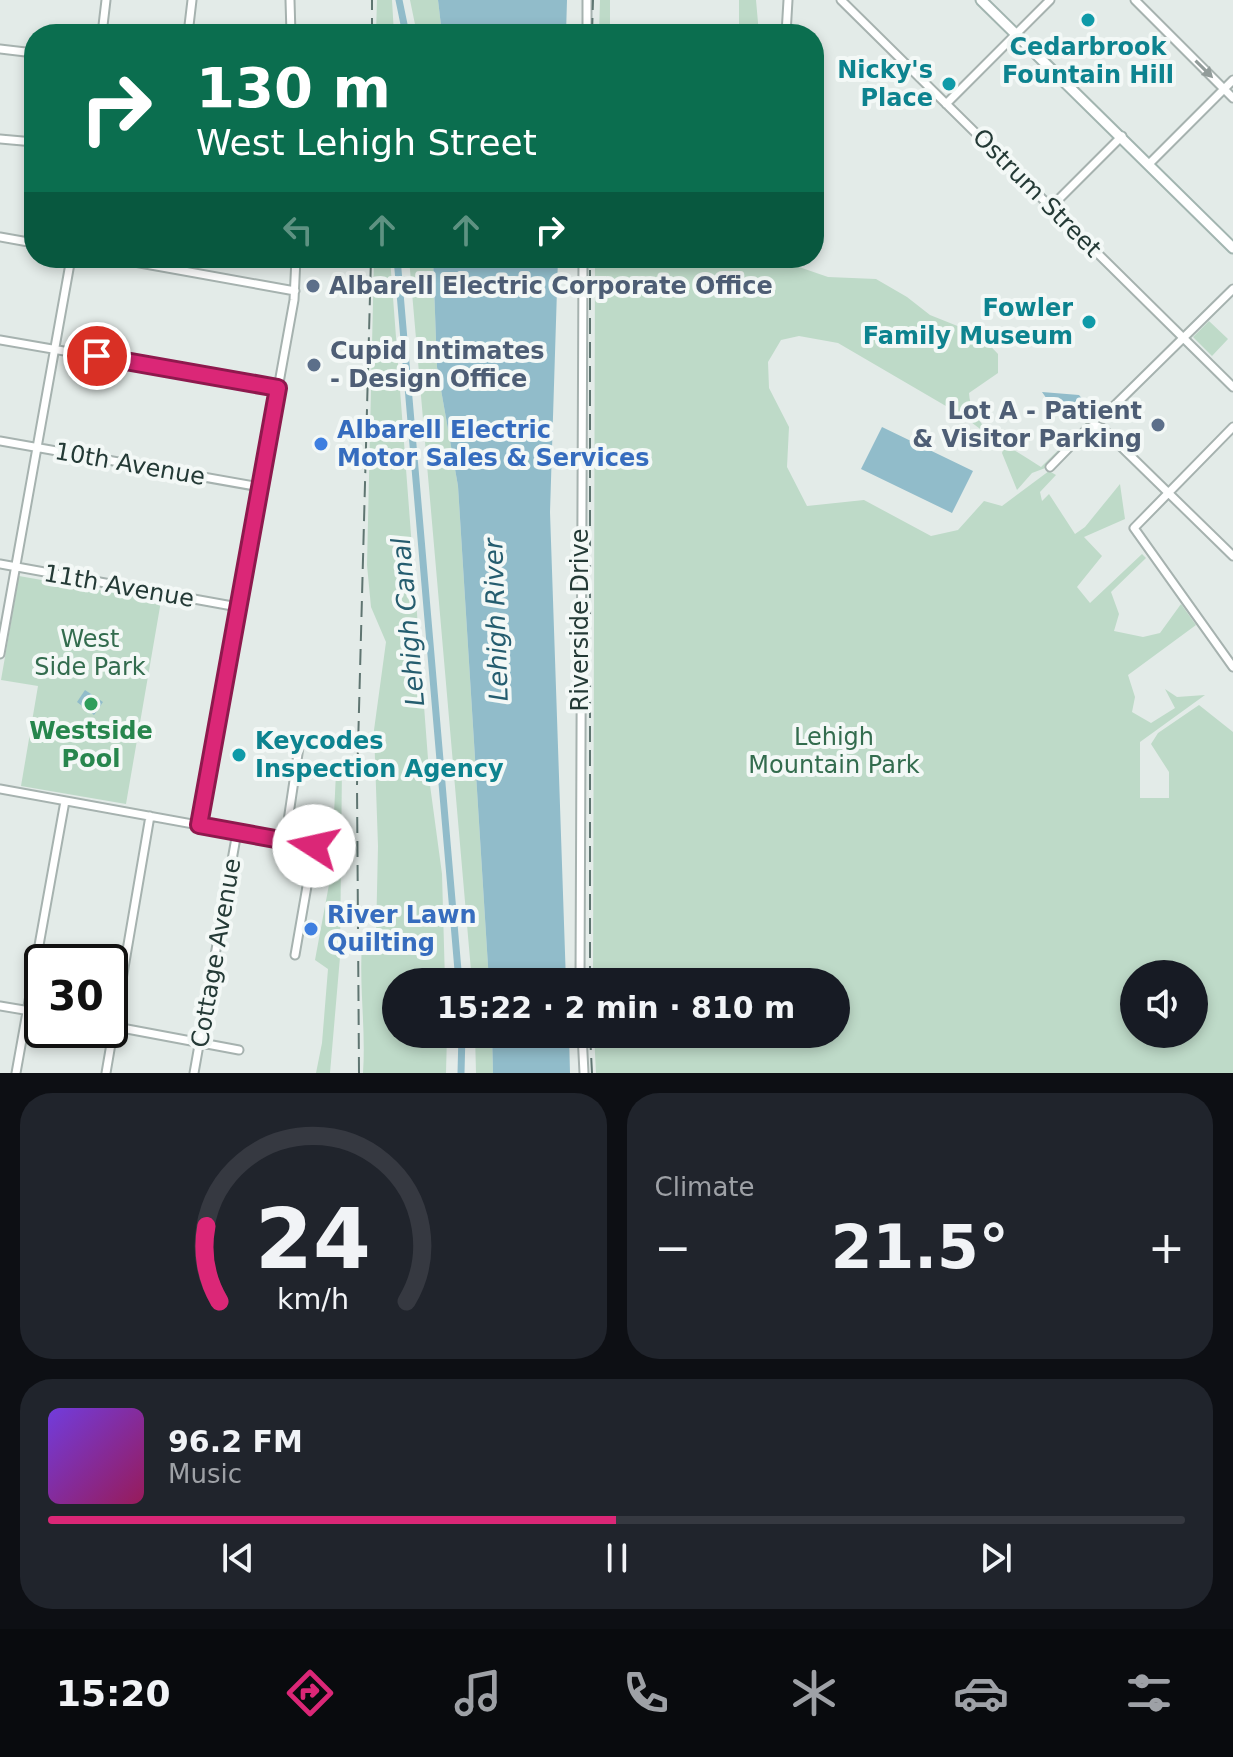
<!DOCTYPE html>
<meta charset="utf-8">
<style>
body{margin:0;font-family:"DejaVu Sans",sans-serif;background:#20242c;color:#f1f3f6;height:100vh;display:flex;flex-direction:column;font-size:30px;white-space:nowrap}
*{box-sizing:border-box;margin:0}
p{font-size:26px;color:#9ea1a6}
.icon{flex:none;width:44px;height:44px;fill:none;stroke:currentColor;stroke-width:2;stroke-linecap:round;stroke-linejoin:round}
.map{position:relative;height:1073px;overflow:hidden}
.side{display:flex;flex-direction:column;gap:20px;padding:20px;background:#0d0f14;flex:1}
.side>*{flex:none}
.guide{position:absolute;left:24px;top:24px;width:800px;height:244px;border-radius:32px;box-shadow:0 4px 12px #0003;background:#0b6e4f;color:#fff;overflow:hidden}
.fabs{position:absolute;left:1120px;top:960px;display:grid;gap:16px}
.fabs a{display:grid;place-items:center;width:88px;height:88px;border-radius:50%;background:#171b24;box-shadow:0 4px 12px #0003;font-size:40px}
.speed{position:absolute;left:24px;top:944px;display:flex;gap:16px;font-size:40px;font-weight:700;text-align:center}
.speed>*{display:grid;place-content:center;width:104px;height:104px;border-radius:50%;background:#171b24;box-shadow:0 4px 12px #0003;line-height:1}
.speed .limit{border:4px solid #111;border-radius:12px;background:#fff;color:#111}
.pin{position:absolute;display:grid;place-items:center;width:68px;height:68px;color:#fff;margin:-34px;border:4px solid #fff;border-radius:50%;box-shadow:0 2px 8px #0007}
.me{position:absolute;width:88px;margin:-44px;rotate:280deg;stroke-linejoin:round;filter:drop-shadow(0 0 6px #0008)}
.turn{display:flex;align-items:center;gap:28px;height:168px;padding:0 40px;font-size:36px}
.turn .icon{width:104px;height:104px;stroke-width:2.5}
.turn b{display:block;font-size:56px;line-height:68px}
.lanes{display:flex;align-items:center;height:76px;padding:0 40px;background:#0003;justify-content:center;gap:40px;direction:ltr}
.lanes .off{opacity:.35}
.big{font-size:60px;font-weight:700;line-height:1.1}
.side .card{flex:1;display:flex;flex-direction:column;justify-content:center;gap:12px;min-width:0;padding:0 28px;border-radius:32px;background:#20242c}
.side .dial{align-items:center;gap:0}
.dial svg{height:208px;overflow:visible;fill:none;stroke:#363941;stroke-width:7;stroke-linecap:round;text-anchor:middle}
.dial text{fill:#f1f3f6;stroke:none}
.song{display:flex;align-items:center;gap:24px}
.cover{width:96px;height:96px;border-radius:12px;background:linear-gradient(135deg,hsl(260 70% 55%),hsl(330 70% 35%))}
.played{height:8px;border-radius:4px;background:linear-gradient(90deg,#db2777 50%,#363941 50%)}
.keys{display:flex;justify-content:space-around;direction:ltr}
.heat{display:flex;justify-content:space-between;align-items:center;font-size:44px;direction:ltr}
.side .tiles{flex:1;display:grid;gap:20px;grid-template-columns:1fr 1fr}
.card:last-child{grid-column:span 2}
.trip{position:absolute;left:382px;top:968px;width:468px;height:80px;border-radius:40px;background:#171b24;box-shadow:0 4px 12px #0003;font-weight:700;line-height:80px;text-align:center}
.tab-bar{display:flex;height:128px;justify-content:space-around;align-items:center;background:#090b0e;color:#9ea1a6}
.tab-bar .icon{width:56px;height:56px}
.tab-bar .on{color:#db2777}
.tab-bar b{font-size:36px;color:#f1f3f6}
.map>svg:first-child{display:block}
.green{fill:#bedac8;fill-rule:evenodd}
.water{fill:#91bcca}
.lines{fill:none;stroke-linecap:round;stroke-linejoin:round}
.canal{stroke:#91bcca;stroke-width:7}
.minor-casing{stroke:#a6b2af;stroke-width:11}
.secondary-casing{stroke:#a2b5b0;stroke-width:13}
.minor{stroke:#fff;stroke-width:7}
.secondary{stroke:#fff;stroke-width:9}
.rail{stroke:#5f7571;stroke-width:2;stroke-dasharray:16 8;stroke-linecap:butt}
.oneway{fill:#929c9a}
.route-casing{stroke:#8e194d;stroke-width:20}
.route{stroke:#db2777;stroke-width:14}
.culture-dot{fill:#0f9aa8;stroke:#f3f8f6;stroke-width:3}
.service-dot{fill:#5c6f8a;stroke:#f3f8f6;stroke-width:3}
.shop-dot{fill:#3f7fe0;stroke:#f3f8f6;stroke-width:3}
.leisure-dot{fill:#2e9e5b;stroke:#f3f8f6;stroke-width:3}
.labels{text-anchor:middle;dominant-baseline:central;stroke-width:8;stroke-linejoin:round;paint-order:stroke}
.culture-label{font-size:24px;font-weight:bold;fill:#0d838f;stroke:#f3f8f6;text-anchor:end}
.street-label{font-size:24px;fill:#243a36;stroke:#f3f8f6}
.service-label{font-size:24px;font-weight:bold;fill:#4e5e75;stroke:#f3f8f6;text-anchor:start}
.shop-label{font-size:24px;font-weight:bold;fill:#366cbe;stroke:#f3f8f6;text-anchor:start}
.park-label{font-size:24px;fill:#336c4e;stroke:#f3f8f6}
.leisure-label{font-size:24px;font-weight:bold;fill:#27864d;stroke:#f3f8f6}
.water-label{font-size:26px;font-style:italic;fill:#255d6f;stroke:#f3f8f6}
</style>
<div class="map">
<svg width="1233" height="1073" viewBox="0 0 1233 1073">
<rect width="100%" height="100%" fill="#e3ebe8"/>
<path class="green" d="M377 0H392L394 34H376Z
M410 0H438L442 34H417Z
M600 0H610V34H599Z
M739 0H756L759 34H739Z
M374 258H390L430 785 442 874 445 982H396V1034H447L446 1073H363C366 1030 359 987 362 944L376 936 378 846 374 730 386 642 371 607 367 565Z
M409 258H433L437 367 458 486 489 982H472Z
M595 258H773L828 277 876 279 907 297 930 315 980 335 998 354V373L969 393C971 430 1013 448 1041 467L1094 415 1093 422 1048 467 1032 473 1017 490 1002 453 1004 447 963 416 838 343 799 336 781 340 768 362 769 388 789 427 787 467 807 506 864 500 931 536 958 530 984 501 1002 506 1049 471 1056 475 1040 492 1042 501 1049 494 1075 534 1085 527 1120 484 1125 519 1084 537 1102 556 1077 587 1090 603 1142 554 1146 558 1111 592 1119 614 1114 631 1143 637 1160 633 1181 604 1196 625 1128 675 1135 697 1132 712 1151 723 1175 708 1165 689 1177 697 1205 695 1140 742V798H1169V772L1151 744 1158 733 1199 705 1233 732V1073H596L594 1034H836V982H593ZM1134 974H1194V1034H1134Z
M1209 321 1228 339 1212 356 1193 337Z
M19 576 161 601 126 804 21 786 38 686 1 680Z
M302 764 342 765 340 957 330 1073H316L322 1043 328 969 315 960 333 863 321 858 324 834H333L336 773 303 770Z
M475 1034H492L493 1073H476Z"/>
<path class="water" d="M438 0H567L566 34H442Z
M433 258H558L550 512 566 982H489L458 486 437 367Z
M1042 392 1079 395 1084 401 1073 406 1049 402Z
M882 427 973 471 952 513 861 469Z
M85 690 103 702 94 715 77 702Z
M492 1034H569L570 1073H493Z"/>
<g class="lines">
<path class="canal" d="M399 0 406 34
M397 258 459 982
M461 1073 462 1034"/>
<g class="minor-casing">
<path id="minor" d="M290 0 291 34
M841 0 1233 387
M1135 0 1233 98
M102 34 106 0
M188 34 192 0
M587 34V0
M786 34 788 0
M0 49 34 53
M946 104 1050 0
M0 139 34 142
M1150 163 1233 80
M1051 207 1122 136
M0 237 34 243
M112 258 295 291
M0 340 278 388
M1083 412 1113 407 1233 289
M1233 427 1134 528 1233 667
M0 441 260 487
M1050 467 1087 429 1095 425 1102 428 1233 556
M0 564 238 607
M0 654 71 258
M0 789 314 846 295 955
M199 825 294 300 296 258
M285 841 299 747
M580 982 583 258
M0 1006 42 1013
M111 1026 239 1050
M582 1034 584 1073
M16 1073 65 801
M106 1073 150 816
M194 1073 237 832"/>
</g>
<g class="secondary-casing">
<path id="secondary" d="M981 0 1233 248"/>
</g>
<use href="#minor" class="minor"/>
<use href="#secondary" class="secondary"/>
<path class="rail" d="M372 34V0
M592 34 593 0
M590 982V258
M590 1034 592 1073
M359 1073 357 785 371 258"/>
</g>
<defs><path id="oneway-solid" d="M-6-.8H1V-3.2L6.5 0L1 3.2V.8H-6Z" transform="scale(2)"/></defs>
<use class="oneway" href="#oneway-solid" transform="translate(1204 69) rotate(45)"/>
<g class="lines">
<g class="route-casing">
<path id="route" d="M97 356 278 388 199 825 314 846"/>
</g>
<use href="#route" class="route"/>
</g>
<g class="culture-dot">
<circle cx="1088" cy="20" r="8"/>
<circle cx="949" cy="84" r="8"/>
<circle cx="1089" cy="322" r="8"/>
<circle cx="239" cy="755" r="8"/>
</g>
<g class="service-dot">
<circle cx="313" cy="286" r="8"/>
<circle cx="314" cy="365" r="8"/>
<circle cx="1158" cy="425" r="8"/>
</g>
<g class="shop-dot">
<circle cx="321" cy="444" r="8"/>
<circle cx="311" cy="929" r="8"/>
</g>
<circle class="leisure-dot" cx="91" cy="704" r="8"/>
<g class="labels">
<g class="culture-label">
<text x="1088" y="47" text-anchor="middle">Cedarbrook<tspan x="1088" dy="28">Fountain Hill</tspan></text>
<text x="933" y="70">Nicky's<tspan x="933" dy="28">Place</tspan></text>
<text x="1073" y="308">Fowler<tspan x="1073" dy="28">Family Museum</tspan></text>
<text x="255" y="741" text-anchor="start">Keycodes<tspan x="255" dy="28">Inspection Agency</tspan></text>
</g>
<g class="street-label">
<text transform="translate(1037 193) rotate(45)">Ostrum Street</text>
<text transform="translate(130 464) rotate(10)">10th Avenue</text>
<text transform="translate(119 586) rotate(10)">11th Avenue</text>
<text transform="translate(580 620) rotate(-90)">Riverside Drive</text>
<text transform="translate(216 953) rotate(-80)">Cottage Avenue</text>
</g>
<g class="service-label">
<text x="329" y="286">Albarell Electric Corporate Office</text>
<text x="330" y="351">Cupid Intimates<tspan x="330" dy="28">- Design Office</tspan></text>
<text x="1142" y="411" text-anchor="end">Lot A - Patient<tspan x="1142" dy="28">&amp; Visitor Parking</tspan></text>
</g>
<g class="shop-label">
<text x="337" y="430">Albarell Electric<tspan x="337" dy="28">Motor Sales &amp; Services</tspan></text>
<text x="327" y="915">River Lawn<tspan x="327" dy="28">Quilting</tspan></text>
</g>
<g class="park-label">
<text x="90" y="639">West<tspan x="90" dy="28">Side Park</tspan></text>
<text x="834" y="737">Lehigh<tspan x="834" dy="28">Mountain Park</tspan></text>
</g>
<g class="leisure-label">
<text x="91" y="731">Westside<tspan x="91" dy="28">Pool</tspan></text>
</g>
<g class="water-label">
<text transform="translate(496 620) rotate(-92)">Lehigh River</text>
<text transform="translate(408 622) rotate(-95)">Lehigh Canal</text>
</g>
</g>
</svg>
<div class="fabs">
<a><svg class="icon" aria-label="sound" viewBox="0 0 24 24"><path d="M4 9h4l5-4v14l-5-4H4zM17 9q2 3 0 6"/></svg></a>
</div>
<div class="speed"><div class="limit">30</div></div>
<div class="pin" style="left:97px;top:356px;background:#d93025"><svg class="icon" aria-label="arrive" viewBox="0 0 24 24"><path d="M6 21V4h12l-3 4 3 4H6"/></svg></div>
<svg class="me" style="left:314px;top:846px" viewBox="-20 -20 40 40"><circle r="19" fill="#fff"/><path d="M0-13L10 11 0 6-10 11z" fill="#db2777"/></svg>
<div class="trip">15:22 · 2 min · 810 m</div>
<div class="guide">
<div class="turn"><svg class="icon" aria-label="right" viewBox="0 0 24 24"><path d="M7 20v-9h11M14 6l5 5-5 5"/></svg><div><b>130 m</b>West Lehigh Street</div></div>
<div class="lanes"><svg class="icon off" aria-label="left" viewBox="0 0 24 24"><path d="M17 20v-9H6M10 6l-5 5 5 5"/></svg><svg class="icon off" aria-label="ahead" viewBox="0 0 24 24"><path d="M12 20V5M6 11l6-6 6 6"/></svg><svg class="icon off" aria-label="ahead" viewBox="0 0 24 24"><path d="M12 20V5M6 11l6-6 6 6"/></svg><svg class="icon" aria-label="right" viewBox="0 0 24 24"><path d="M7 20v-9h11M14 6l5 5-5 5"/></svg></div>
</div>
</div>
<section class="side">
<div class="tiles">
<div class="card dial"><svg viewBox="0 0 100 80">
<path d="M14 69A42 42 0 1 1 86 69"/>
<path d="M14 69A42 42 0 0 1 9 40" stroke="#db2777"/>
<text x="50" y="56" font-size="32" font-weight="700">24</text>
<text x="50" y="72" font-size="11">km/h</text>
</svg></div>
<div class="card"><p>Climate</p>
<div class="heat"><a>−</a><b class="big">21.5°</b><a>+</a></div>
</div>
<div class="card">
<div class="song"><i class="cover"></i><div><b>96.2 FM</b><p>Music</p></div></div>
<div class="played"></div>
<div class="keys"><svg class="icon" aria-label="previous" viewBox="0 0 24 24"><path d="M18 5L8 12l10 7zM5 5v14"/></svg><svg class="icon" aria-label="pause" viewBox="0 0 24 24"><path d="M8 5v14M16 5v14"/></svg><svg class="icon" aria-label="next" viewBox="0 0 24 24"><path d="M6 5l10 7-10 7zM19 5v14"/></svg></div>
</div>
</div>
</section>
<nav class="tab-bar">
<b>15:20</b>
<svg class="icon on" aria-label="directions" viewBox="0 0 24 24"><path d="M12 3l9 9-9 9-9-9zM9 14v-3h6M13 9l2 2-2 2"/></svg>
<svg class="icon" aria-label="music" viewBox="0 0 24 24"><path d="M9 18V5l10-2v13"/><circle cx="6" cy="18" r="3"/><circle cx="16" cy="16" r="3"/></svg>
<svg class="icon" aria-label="phone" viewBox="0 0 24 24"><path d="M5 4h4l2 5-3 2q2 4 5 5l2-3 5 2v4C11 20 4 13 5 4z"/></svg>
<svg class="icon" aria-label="climate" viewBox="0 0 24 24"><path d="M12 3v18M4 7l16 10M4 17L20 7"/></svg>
<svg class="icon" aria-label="car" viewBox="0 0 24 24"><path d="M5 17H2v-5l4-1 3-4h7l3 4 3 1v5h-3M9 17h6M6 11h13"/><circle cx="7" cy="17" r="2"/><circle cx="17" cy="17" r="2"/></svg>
<svg class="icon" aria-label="filters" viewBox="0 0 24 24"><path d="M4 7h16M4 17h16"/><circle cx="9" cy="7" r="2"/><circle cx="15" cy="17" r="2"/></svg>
</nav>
